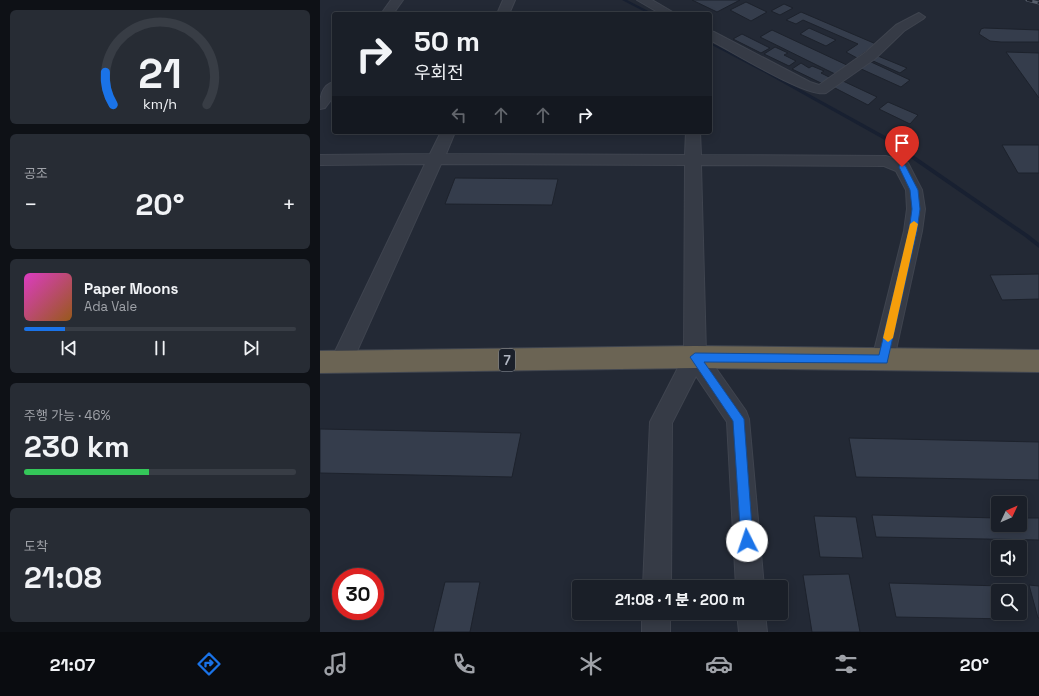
<!DOCTYPE html>
<html lang="ko">
<meta charset="utf-8">
<style>
body{margin:0;font-family:"Space Grotesk","Noto Sans KR",sans-serif;background:#272c34;color:#f1f3f6;height:100vh;display:flex;flex-direction:column;font-size:15px;white-space:nowrap}
*{box-sizing:border-box;margin:0}
p{font-size:13px;color:#9fa2a8}
.icon{flex:none;width:22px;height:22px;fill:none;stroke:currentColor;stroke-width:2;stroke-linecap:round;stroke-linejoin:round}
.map{position:relative;flex:1;overflow:hidden}
.sheet{display:flex;flex-direction:column;gap:10px;padding:10px;background:#0e1116;width:320px}
.sheet>*{flex:none}
.guide{position:absolute;left:12px;top:12px;width:380px;height:122px;border-radius:4px;box-shadow:0 2px 10px #0003,0 0 0 1px #383d45;background:#1a1f28;color:#f1f3f6;overflow:hidden}
.needle{width:26px;rotate:46deg}
.controls{position:absolute;left:671px;top:496px;display:grid;gap:8px}
.controls a{display:grid;place-items:center;width:36px;height:36px;border-radius:4px;background:#1a1f28;box-shadow:0 2px 10px #0003,0 0 0 1px #383d45;font-size:20px}
.speed{position:absolute;left:12px;top:568px;display:flex;gap:8px;font-size:20px;font-weight:700;text-align:center}
.speed>*{display:grid;place-content:center;width:52px;height:52px;border-radius:50%;background:#1a1f28;box-shadow:0 2px 10px #0003,0 0 0 1px #383d45;line-height:1}
.speed .limit{border:6px solid #d22;background:#fff;color:#111}
.pin{position:absolute;display:grid;place-items:center;width:34px;height:34px;color:#fff;margin:-41px -17px;border-radius:50% 50% 50% 0;rotate:-45deg;box-shadow:0 0 4px #0007}
.pin .icon{rotate:45deg}
.me{position:absolute;width:44px;margin:-22px;rotate:356deg;stroke-linejoin:round;filter:drop-shadow(0 0 3px #0008)}
.turn{display:flex;align-items:center;gap:14px;height:84px;padding:0 16px;font-size:18px}
.turn .icon{width:52px;height:52px;stroke-width:2.5}
.turn b{display:block;font-size:28px;line-height:34px}
.lanes{display:flex;align-items:center;height:38px;padding:0 16px;background:#0003;justify-content:center;gap:20px;direction:ltr}
.lanes .off{opacity:.35}
.big{font-size:30px;font-weight:800;line-height:1.1}
.sheet .widget{flex:1;display:flex;flex-direction:column;justify-content:center;gap:6px;min-width:0;padding:0 14px;border-radius:6px;background:#272c34}
.sheet .dial{align-items:center;gap:0}
.dial svg{height:104px;overflow:visible;fill:none;stroke:#383d45;stroke-width:7;stroke-linecap:round;text-anchor:middle}
.dial text{fill:#f1f3f6;stroke:none}
.song{display:flex;align-items:center;gap:12px}
.cover{width:48px;height:48px;border-radius:6px;background:linear-gradient(135deg,hsl(310 70% 55%),hsl(30 70% 35%))}
.played{height:4px;border-radius:2px;background:linear-gradient(90deg,#1a73e8 15%,#383d45 15%)}
.keys{display:flex;justify-content:space-around;direction:ltr}
.heat{display:flex;justify-content:space-between;align-items:center;font-size:22px;direction:ltr}
.charge{height:6px;border-radius:3px;background:linear-gradient(90deg,#34c759 46%,#383d45 0)}
.trip{position:absolute;left:252px;top:580px;width:216px;height:40px;border-radius:4px;background:#1a1f28;box-shadow:0 2px 10px #0003,0 0 0 1px #383d45;font-weight:800;line-height:40px;text-align:center}
.menu{display:flex;height:64px;justify-content:space-around;align-items:center;background:#0a0c10;color:#9fa2a8}
.menu .icon{width:28px;height:28px}
.menu .current{color:#1a73e8}
.menu b{font-size:18px;color:#f1f3f6}
main{display:flex;flex:1;min-height:0}
.map>svg:first-child{display:block}
.lines{fill:none;stroke-linecap:round;stroke-linejoin:round}
.stream{fill:#182031;fill-rule:evenodd}
.building{fill:#353d4c;stroke:#1d222c}
.minor-casing{stroke:#3f444f;stroke-width:2}
.highway-casing{stroke:#414650;stroke-width:2}
.minor{fill:#363b46;fill-rule:evenodd}
.highway{fill:#6b6454;fill-rule:evenodd}
.rail-casing{stroke:#585f6c;stroke-width:3}
.rail{stroke:#1b202a;stroke-width:2;stroke-dasharray:5.5;stroke-linecap:butt}
.route{fill:#1a73e8;stroke:#114b97}
.slow{fill:#f59e0b}
.labels{text-anchor:middle;dominant-baseline:central;stroke-width:4;stroke-linejoin:round;paint-order:stroke}
.shield{fill:#1b202a;stroke:#848994;stroke-width:1}
.shield-label{font-size:13px;font-weight:bold;fill:#b1b6c2}
</style>
<main>
<section class="sheet">
<div class="widget dial"><svg viewBox="0 0 100 80">
<path d="M14 69A42 42 0 1 1 86 69"/>
<path d="M14 69A42 42 0 0 1 8 44" stroke="#1a73e8"/>
<text x="50" y="56" font-size="32" font-weight="700">21</text>
<text x="50" y="72" font-size="11">km/h</text>
</svg></div>
<div class="widget"><p>공조</p>
<div class="heat"><a>−</a><b class="big">20°</b><a>+</a></div>
</div>
<div class="widget">
<div class="song"><i class="cover"></i><div><b>Paper Moons</b><p>Ada Vale</p></div></div>
<div class="played"></div>
<div class="keys"><svg class="icon" aria-label="previous" viewBox="0 0 24 24"><path d="M18 5L8 12l10 7zM5 5v14"/></svg><svg class="icon" aria-label="pause" viewBox="0 0 24 24"><path d="M8 5v14M16 5v14"/></svg><svg class="icon" aria-label="next" viewBox="0 0 24 24"><path d="M6 5l10 7-10 7zM19 5v14"/></svg></div>
</div>
<div class="widget"><p>주행 가능 · 46%</p><b class="big">230 km</b><div class="charge"></div></div>
<div class="widget"><p>도착</p><b class="big">21:08</b></div>
</section>
<div class="map">
<svg width="719" height="632" viewBox="0 0 719 632">
<rect width="100%" height="100%" fill="#232935"/>
<g class="lines">
<path class="stream" d="M302 0H307L334 14H329Z
M390 42 449 72 567 137 709 235 719 243V248L705 237 563 139 447 74 390 44Z"/>
</g>
<path class="building" d="M372 0H420L397 12Z
M426 2 447 12 431 21 410 10Z
M464 4 473 8 460 15 451 11Z
M481 12 556 44 537 58 526 52 538 44 483 20 476 24 466 20Z
M489 28 516 40 506 46 480 34Z
M664 28 719 30V42H681L670 41 659 34 661 29Z
M452 30 529 66 517 75 440 37Z
M422 34 450 48 441 53 413 39Z
M455 47 468 53 464 55 476 61 469 66 444 54Z
M686 52 719 53V98Z
M558 56 587 68 580 73 551 60Z
M549 61 590 80 581 87 539 68Z
M481 63 489 68 492 66 504 71 501 73 511 78 503 84 472 69Z
M523 81 557 97 548 105 513 87Z
M568 102 598 115 590 124 559 109Z
M682 145H719V173H698Z
M135 178 238 179 232 205 125 204Z
M719 274V299L682 300 670 275Z
M0 429 201 433 192 477 0 473Z
M529 438 719 442V480L536 477Z
M552 515 678 518V525H700V518H719V540L556 537Z
M494 516 536 517 543 558 500 557Z
M529 574 540 632H492L483 575Z
M125 582H160L150 632H113Z
M569 583 682 586 684 591H678V613H690L692 619 576 617Z
M709 585 719 586V618H718Z"/>
<g class="lines">
<g class="minor-casing">
<path id="minor" d="M71 0H83L73 14H61Z
M183 0H195L189 14H177Z
M317 0H332L356 14H341Z
M599 13 605 17 603 19 584 31 556 58 506 93C487 98 411 51 390 40V31L394 32 490 82 499 85 546 52 576 25Z
M14 82V96L5 108 0 109C0 98 1 85 14 82Z
M121 132H135L126 154 365 155 366 132H380L381 155 566 156 588 163 602 190 605 209 602 231 574 359 570 366 563 369 556 366 552 359 584 231 587 209 586 190 576 171 564 166 381 165 386 354 426 411 429 419 444 587H416L407 422 376 376 352 423 351 587H323L330 422 364 356 365 165 121 164 29 369 21 372 13 369 10 362 105 164 0 165V155L110 154Z
M322 613H350V632H322Z
M417 613H445L447 632H419Z"/>
</g>
<g class="highway-casing">
<path id="highway" d="M375 346 719 350V372L375 368 0 373V351Z"/>
</g>
<use href="#minor" class="minor"/>
<use href="#highway" class="highway"/>
<g class="rail-casing">
<path id="rail" d="M707 0 719 3"/>
</g>
<use href="#rail" class="rail"/>
</g>
<path class="route" d="M580 165H585L598 190 600 209 597 231 567 363 384 362 424 419 433 541 431 545 427 547 422 545 421 541 413 421 370 357 375 353 559 355 589 231 592 209 590 190 579 167Z"/>
<path class="slow" d="M594 221 598 224 573 338 568 342 563 338 590 224Z"/>
<g class="labels">
<rect class="shield" x="179" y="349" width="16" height="22" rx="3"/>
<g class="shield-label">
<text x="187" y="360">7</text>
</g>
</g>
</svg>
<div class="controls">
<a><svg class="needle" viewBox="-14 -14 28 28"><path d="M0-13l5 13h-10z" fill="#e53935"/><path d="M0 13l5-13h-10z" fill="#9fa2a8"/></svg></a>
<a><svg class="icon" aria-label="sound" viewBox="0 0 24 24"><path d="M4 9h4l5-4v14l-5-4H4zM17 9q2 3 0 6"/></svg></a>
<a><svg class="icon" aria-label="search" viewBox="0 0 24 24"><circle cx="10" cy="10" r="6"/><path d="M15 15l6 6"/></svg></a>
</div>
<div class="speed"><div class="limit">30</div></div>
<div class="pin" style="left:582px;top:167px;background:#d93025"><svg class="icon" aria-label="arrive" viewBox="0 0 24 24"><path d="M6 21V4h12l-3 4 3 4H6"/></svg></div>
<svg class="me" style="left:427px;top:541px" viewBox="-20 -20 40 40"><circle r="19" fill="#fff"/><path d="M0-13L10 11 0 6-10 11z" fill="#1a73e8"/></svg>
<div class="trip">21:08 · 1 분 · 200 m</div>
<div class="guide">
<div class="turn"><svg class="icon" aria-label="right" viewBox="0 0 24 24"><path d="M7 20v-9h11M14 6l5 5-5 5"/></svg><div><b>50 m</b>우회전</div></div>
<div class="lanes"><svg class="icon off" aria-label="left" viewBox="0 0 24 24"><path d="M17 20v-9H6M10 6l-5 5 5 5"/></svg><svg class="icon off" aria-label="ahead" viewBox="0 0 24 24"><path d="M12 20V5M6 11l6-6 6 6"/></svg><svg class="icon off" aria-label="ahead" viewBox="0 0 24 24"><path d="M12 20V5M6 11l6-6 6 6"/></svg><svg class="icon" aria-label="right" viewBox="0 0 24 24"><path d="M7 20v-9h11M14 6l5 5-5 5"/></svg></div>
</div>
</div>
</main>
<nav class="menu">
<b>21:07</b>
<svg class="icon current" aria-label="directions" viewBox="0 0 24 24"><path d="M12 3l9 9-9 9-9-9zM9 14v-3h6M13 9l2 2-2 2"/></svg>
<svg class="icon" aria-label="music" viewBox="0 0 24 24"><path d="M9 18V5l10-2v13"/><circle cx="6" cy="18" r="3"/><circle cx="16" cy="16" r="3"/></svg>
<svg class="icon" aria-label="phone" viewBox="0 0 24 24"><path d="M5 4h4l2 5-3 2q2 4 5 5l2-3 5 2v4C11 20 4 13 5 4z"/></svg>
<svg class="icon" aria-label="climate" viewBox="0 0 24 24"><path d="M12 3v18M4 7l16 10M4 17L20 7"/></svg>
<svg class="icon" aria-label="car" viewBox="0 0 24 24"><path d="M5 17H2v-5l4-1 3-4h7l3 4 3 1v5h-3M9 17h6M6 11h13"/><circle cx="7" cy="17" r="2"/><circle cx="17" cy="17" r="2"/></svg>
<svg class="icon" aria-label="filters" viewBox="0 0 24 24"><path d="M4 7h16M4 17h16"/><circle cx="9" cy="7" r="2"/><circle cx="15" cy="17" r="2"/></svg>
<b>20°</b>
</nav>
